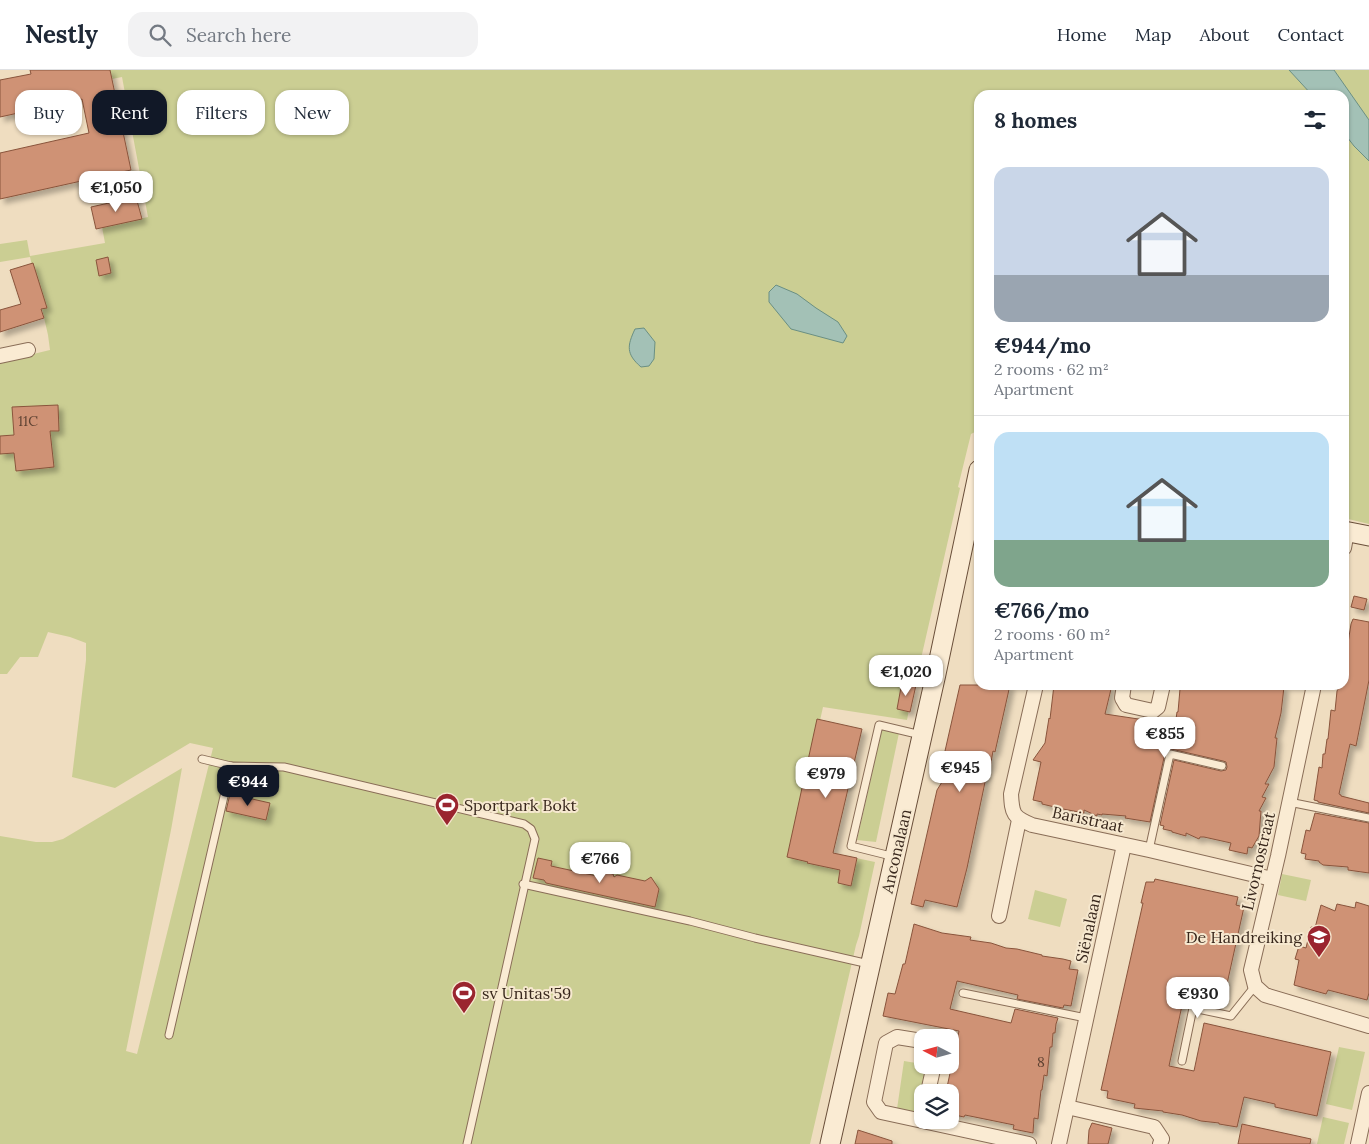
<!DOCTYPE html>
<meta charset="utf-8">
<style>
:root{--surface:#fff;--page:#f2f2f3;--text:#1f2937;--muted:#747a83;--line:#e0e1e3;--accent:#111827}
body{margin:0;font-family:Lora,serif;background:var(--page);color:var(--text);height:100vh;display:flex;flex-direction:column;font-size:19px;white-space:nowrap}
*{box-sizing:border-box;margin:0}
p{font-size:16px;color:var(--muted)}
.icon{flex:none;width:28px;height:28px;fill:none;stroke:currentColor;stroke-width:2;stroke-linecap:round;stroke-linejoin:round}
.map{position:relative;flex:1;overflow:hidden}
.sheet{position:absolute;left:974px;top:20px;width:375px;height:600px;display:flex;flex-direction:column;background:var(--surface);border-radius:15px;box-shadow:0 1px 4px #0004}
.sheet>*{flex:none}
.guide{position:absolute;left:15px;top:20px;width:475px;height:45px;display:flex;gap:10px}
.needle{width:32px;rotate:276deg}
.buttons{position:absolute;left:914px;top:959px;display:grid;gap:10px}
.buttons a{display:grid;place-items:center;width:45px;height:45px;border-radius:10px;background:var(--surface);box-shadow:0 1px 4px #0004;font-size:25px}
.price{position:absolute;translate:-50% -42px;padding:0 11px;border-radius:10px;background:#fff;color:#222;font-size:16px;line-height:32px;filter:drop-shadow(0 1px 2px #0008)}
.price::after{content:'';position:absolute;left:50%;top:30px;width:15px;height:11px;margin-left:-8px;background:inherit;clip-path:polygon(0 0,100% 0,50% 100%)}
.price.active{background:var(--accent);color:#fff}
ul{padding:0;list-style:none}
li{display:grid;align-content:center;gap:10px;height:265px;padding:0 20px}
li+li{border-top:1px solid var(--line)}
li span{display:grid;place-items:center;height:155px;border-radius:15px;color:#555}
li>.icon{margin-inline-start:auto}
span .icon{width:90px;height:90px;fill:#fffc;stroke-width:1}
li b{font-size:21px}
h2{display:flex;justify-content:space-between;align-items:center;height:60px;padding:0 20px;font-size:21px}
.pill{padding:0 18px;border-radius:15px;background:var(--surface);box-shadow:0 1px 4px #0004;font-size:18px;line-height:45px}
.pill.active{background:var(--accent);color:#fff}
header{display:flex;align-items:center;gap:30px;box-sizing:border-box;height:70px;padding:0 25px;background:var(--surface);border-bottom:1px solid var(--line)}
header strong{font-size:24px}
nav{display:flex;gap:28px;margin-inline-start:auto;font-size:18px}
.search{width:350px;height:45px;background:var(--page);display:flex;align-items:center;gap:12px;box-sizing:border-box;padding:0 18px;border-radius:15px;color:var(--muted);font-size:19px}
.map>svg:first-child{display:block}
</style>
<header>
<strong>Nestly</strong>
<div class="search"><svg class="icon" aria-label="search" viewBox="0 0 24 24"><circle cx="10" cy="10" r="6"/><path d="M15 15l6 6"/></svg>Search here</div>
<nav><a>Home</a><a>Map</a><a>About</a><a>Contact</a></nav>
</header>
<div class="map">
<svg width="1369" height="1074" viewBox="0 0 1369 1074">
<defs>
<filter id="shadow"><feDropShadow dx="4.5" dy="4.5" stdDeviation="2.5" flood-color="#0004"/></filter>
</defs>
<rect width="100%" height="100%" fill="#efddc0"/>
<g fill="#cbce93">
<polygon points="84,0 1289,0 1312,25 979,25 979,360 971,364 958,417 960,418 920,593 918,593 907,650 823,637 797,754 853,799 856,788 875,792 859,866 856,875 810,1074 0,1074 0,766 36,772 52,772 63,769 182,698 171,760 126,981 137,984 213,678 190,673 115,718 72,707 86,590 86,573 70,567 48,562 38,587 20,587 7,604 0,604 0,292 50,280 48,265 30,187 0,192 0,174 27,170 30,186 105,173 102,157 148,147 122,7 87,14"/>
<polygon points="1334,0 1369,0 1369,50 1364,44"/>
<polygon points="1344,63 1354,76 1369,91 1369,454 1344,448"/>
<polygon points="882,659 899,663 876,772 857,770"/>
<polygon points="1282,804 1311,810 1306,831 1278,825"/>
<polygon points="1035,820 1067,829 1060,857 1028,849"/>
<polygon points="1339,977 1365,982 1352,1040 1326,1034"/>
<polygon points="904,991 922,994 922,995 929,995 922,1022 921,1043 897,1039"/>
<polygon points="1323,1047 1349,1053 1344,1074 1317,1074"/>
</g>
<g fill="#a3c1b6" stroke="#6a8f83">
<polygon points="1289,0 1334,0 1369,50 1369,91 1354,76 1344,63 1344,25 1312,25"/>
<polygon points="776,215 797,224 816,238 838,252 847,266 843,273 791,259 769,232 769,222"/>
<path d="M644,258l11,14 -1,17 -5,7 -8,1c-15,-13 -14,-21 -6,-38z"/>
</g>
<g fill="#cf9274" stroke="#89543c" filter="url(#shadow)">
<polygon points="30,0 110,0 131,100 0,129 0,83 89,63 82,29 0,47 0,10 31,4"/>
<polygon points="136,127 142,149 96,159 91,137"/>
<polygon points="108,187 111,203 99,206 96,190"/>
<polygon points="33,193 47,238 41,239 44,248 0,262 0,240 21,234 10,200"/>
<polygon points="58,335 59,361 50,361 54,397 16,401 14,383 0,384 0,366 14,365 12,337"/>
<polygon points="1354,526 1367,529 1364,540 1351,537"/>
<polygon points="1353,549 1369,552 1369,610 1356,676 1350,674 1339,724 1341,725 1341,726 1369,733 1369,743 1318,732 1318,731 1314,730 1319,697 1322,698 1323,684 1325,684 1327,669 1328,669 1331,640 1335,641 1337,621 1340,615 1344,615 1344,592 1345,592 1351,554"/>
<polygon points="902,612 916,615 910,642 897,639"/>
<polygon points="960,615 1010,615 995,682 993,681 990,698 988,698 967,798 957,837 925,830 923,837 911,834 937,720 947,704 940,703"/>
<polygon points="1054,615 1112,615 1105,644 1145,650 1173,659 1173,655 1175,656 1177,642 1178,642 1180,619 1183,615 1278,615 1284,617 1281,643 1275,668 1277,668 1274,697 1265,714 1269,714 1262,727 1266,728 1259,741 1261,741 1259,766 1252,778 1248,777 1247,784 1229,780 1231,773 1204,767 1200,767 1199,769 1186,763 1186,766 1172,762 1172,761 1163,759 1164,756 1160,755 1174,690 1221,701 1226,700 1227,697 1226,692 1223,691 1171,679 1166,680 1165,683 1150,752 1125,748 1126,746 1102,744 1102,745 1097,744 1097,746 1084,740 1084,743 1063,739 1042,734 1042,732 1033,730 1041,692 1033,690 1045,673 1049,648 1050,649"/>
<polygon points="817,649 862,659 833,783 857,788 851,816 838,813 840,800 807,793 808,792 787,787"/>
<polygon points="230,724 270,733 266,750 226,741"/>
<polygon points="1315,743 1369,753 1369,803 1348,800 1348,797 1323,795 1319,792 1319,791 1305,789 1306,784 1301,783 1306,760 1310,761"/>
<polygon points="538,788 552,791 551,796 597,806 598,801 613,804 614,807 617,805 645,811 651,807 659,819 655,837 546,813 544,810 533,808"/>
<polygon points="1155,809 1238,827 1236,835 1244,837 1223,932 1214,930 1213,936 1201,934 1186,917 1169,996 1194,1001 1204,953 1331,982 1317,1046 1275,1037 1275,1034 1244,1027 1237,1057 1219,1054 1219,1053 1201,1051 1182,1045 1163,1042 1163,1041 1134,1038 1135,1034 1107,1028 1108,1021 1101,1020 1143,833 1141,833 1146,812 1154,812"/>
<polygon points="1356,832 1369,836 1369,923 1367,930 1328,920 1326,924 1294,915 1299,890 1295,889 1299,876 1306,878 1311,857 1315,858 1321,835 1335,841 1337,834 1355,838"/>
<polygon points="914,854 942,863 971,867 970,870 991,873 1006,878 1017,879 1042,885 1042,886 1063,889 1071,891 1069,899 1078,900 1071,936 1064,935 1063,938 1017,929 1018,925 957,911 950,939 1011,953 1015,939 1058,948 1056,954 1055,963 1053,963 1052,977 1050,977 1047,1006 1044,1005 1042,1020 1041,1020 1038,1049 1034,1048 1033,1063 1013,1059 1014,1055 965,1045 964,1047 950,1044 950,1022 946,1022 959,961 883,946 888,923 895,924 903,894 905,894"/>
<polygon points="1092,1053 1112,1058 1108,1074 1088,1074 1089,1060"/>
<polygon points="1242,1054 1311,1069 1310,1074 1238,1074"/>
<polygon points="858,1060 892,1071 892,1074 855,1074"/>
</g>
<g fill="none" stroke-linecap="round" stroke-linejoin="round">
<defs>
<g id="lane">
<polyline points="202,689 231,696 284,697 524,754 531,759 535,769 467,1074"/>
<polyline points="1289,732 1369,748"/>
<polyline points="1149,780 1170,684 1222,696"/>
<polyline points="895,787 851,776 879,655 921,665"/>
<polyline points="523,814 690,851 755,868 869,894"/>
<polyline points="963,923 1086,948"/>
<polyline points="169,965 231,696"/>
<polyline points="1182,991 1193,938 1231,946 1255,916"/>
</g>
<g id="street">
<polyline points="0,286 28,280"/>
<polyline points="1344,478 1347,461"/>
<path d="M1036,615l-25,109c1,20 2,23 21,31l117,25 123,29"/>
<polyline points="1124,615 1122,628 1126,635 1153,641 1158,637 1163,615"/>
<polyline points="1314,615 1278,786 1251,900 1255,916 1265,925 1369,956"/>
<polyline points="999,846 1019,750"/>
<polyline points="922,971 897,967 886,973 874,1032 881,1042 1029,1074"/>
<polyline points="928,1022 934,995"/>
<polyline points="1067,1037 1154,1057 1162,1069 1160,1074"/>
<polyline points="1059,1074 1124,775"/>
<polyline points="1358,1074 1369,1023"/>
</g>
<g id="secondary">
<polyline points="1344,461 1369,466"/>
<polyline points="830,1074 936,604 979,400"/>
</g>
</defs>
<use href="#lane" stroke="#896d57" stroke-width="9"/>
<use href="#street" stroke="#896d57" stroke-width="16"/>
<use href="#secondary" stroke="#6a4f3a" stroke-width="21"/>
<use href="#lane" stroke="#faebd3" stroke-width="7"/>
<use href="#street" stroke="#faebd3" stroke-width="14"/>
<use href="#secondary" stroke="#faebd3" stroke-width="19"/>
</g>
<defs>
<symbol id="stadium-pin" viewBox="-11 -11 22 30"><path d="M0 17L-7.5 6A9.5 9.5 0 1 1 7.5 6Z" fill="#9a252f" stroke="#f6e8cf"/><path d="M0-5a6.5 5 0 1 0 0 10a6.5 5 0 1 0 0-10ZM-3.5-1.8h7v3.6h-7Z" fill="#fff"/></symbol>
<symbol id="school-pin" viewBox="-11 -11 22 30"><path d="M0 17L-7.5 6A9.5 9.5 0 1 1 7.5 6Z" fill="#9a252f" stroke="#f6e8cf"/><path d="M0-5L7-2L0 1L-7-2ZM-4 1L0 2.5L4 1V4Q0 6-4 4Z" fill="#fff"/></symbol>
</defs>
<g fill-rule="evenodd">
<use href="#stadium-pin" x="433" y="721" width="28" height="38"/>
<use href="#school-pin" x="1305" y="853" width="28" height="38"/>
<use href="#stadium-pin" x="450" y="909" width="28" height="38"/>
</g>
<g text-anchor="middle" dominant-baseline="central" stroke-width="4" stroke-linejoin="round" paint-order="stroke">
<g font-size="14" fill="#5e4232">
<text x="28" y="351">11C</text>
<text x="1041" y="992">8</text>
</g>
<g font-size="16" fill="#38271c" stroke="#f6e8cf" text-anchor="start">
<text x="464" y="735">Sportpark Bokt</text>
<text x="1302" y="867" text-anchor="end">De Handreiking</text>
<text x="482" y="923">sv Unitas'59</text>
</g>
<g font-size="16" fill="#38271c" stroke="#f6e8cf">
<text transform="translate(1088 749) rotate(12)">Baristraat</text>
<text transform="translate(896 781) rotate(-77)">Anconalaan</text>
<text transform="translate(1258 791) rotate(-77)">Livornostraat</text>
<text transform="translate(1088 858) rotate(-78)">Siënalaan</text>
</g>
</g>
</svg>
<div class="buttons">
<a><svg class="needle" viewBox="-14 -14 28 28"><path d="M0-13l5 13h-10z" fill="#e53935"/><path d="M0 13l5-13h-10z" fill="#747a83"/></svg></a>
<a><svg class="icon" aria-label="layers" viewBox="0 0 24 24"><path d="M12 4l9 5-9 5-9-5zM3 14l9 5 9-5"/></svg></a>
</div>
<b class="price" style="left:116px;top:143px">€1,050</b>
<b class="price" style="left:906px;top:627px">€1,020</b>
<b class="price" style="left:1165px;top:689px">€855</b>
<b class="price" style="left:960px;top:723px">€945</b>
<b class="price" style="left:826px;top:729px">€979</b>
<b class="price active" style="left:248px;top:737px">€944</b>
<b class="price" style="left:600px;top:814px">€766</b>
<b class="price" style="left:1198px;top:949px">€930</b>
<div class="guide">
<a class="pill">Buy</a>
<a class="pill active">Rent</a>
<a class="pill">Filters</a>
<a class="pill">New</a>
</div>
<section class="sheet">
<h2>8 homes<svg class="icon" aria-label="filters" viewBox="0 0 24 24"><path d="M4 7h16M4 17h16"/><circle cx="9" cy="7" r="2"/><circle cx="15" cy="17" r="2"/></svg></h2>
<ul>
<li><span style="background:linear-gradient(#c9d6e8 70%,#9aa5b1 0)"><svg class="icon" aria-label="home" viewBox="0 0 24 24"><path d="M3 11l9-7 9 7M6 9v11h12V9"/></svg></span><div><b>€944/mo</b><p>2 rooms · 62 m²</p><p>Apartment</p></div></li>
<li><span style="background:linear-gradient(#bfe0f5 70%,#7fa58c 0)"><svg class="icon" aria-label="home" viewBox="0 0 24 24"><path d="M3 11l9-7 9 7M6 9v11h12V9"/></svg></span><div><b>€766/mo</b><p>2 rooms · 60 m²</p><p>Apartment</p></div></li>
</ul>
</section>
</div>
